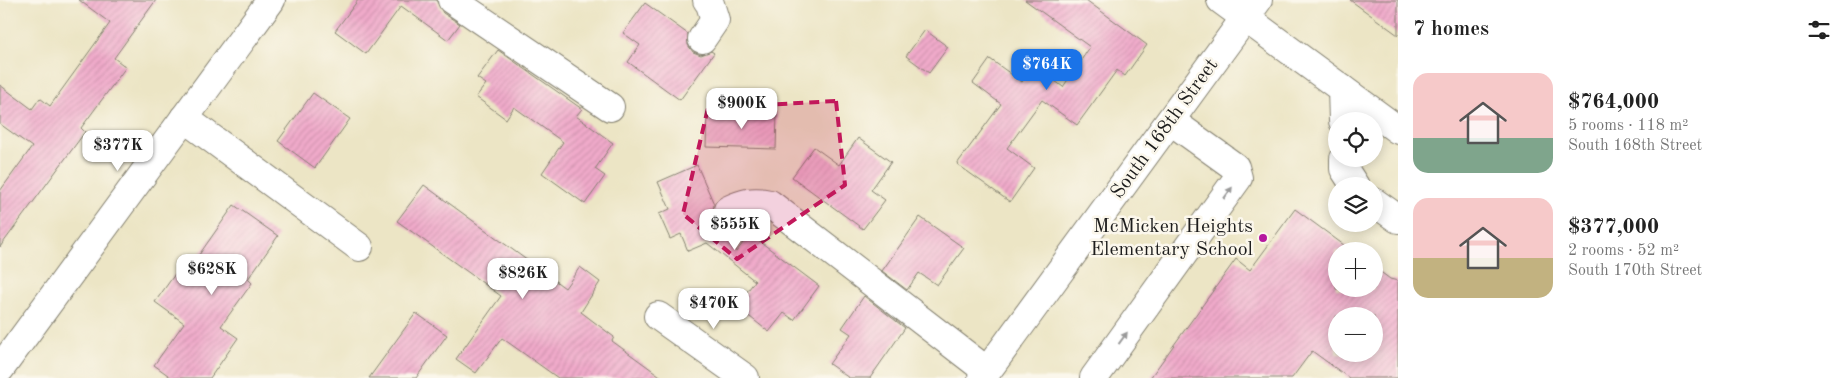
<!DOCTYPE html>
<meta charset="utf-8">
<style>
:root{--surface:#fff;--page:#f2f2f2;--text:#222;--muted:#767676;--accent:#1a73e8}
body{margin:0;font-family:"Old Standard TT",serif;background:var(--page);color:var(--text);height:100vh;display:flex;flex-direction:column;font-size:19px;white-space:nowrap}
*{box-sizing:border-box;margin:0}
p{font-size:16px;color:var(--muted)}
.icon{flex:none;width:28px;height:28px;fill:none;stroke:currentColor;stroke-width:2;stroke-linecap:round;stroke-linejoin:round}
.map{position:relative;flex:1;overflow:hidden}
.panel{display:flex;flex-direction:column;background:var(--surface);width:450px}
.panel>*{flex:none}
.fabs{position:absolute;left:1328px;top:112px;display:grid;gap:10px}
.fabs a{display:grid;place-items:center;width:55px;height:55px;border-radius:50%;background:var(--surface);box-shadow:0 2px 12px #0003;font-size:25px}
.price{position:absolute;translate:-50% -42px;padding:0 11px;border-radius:10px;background:#fff;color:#222;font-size:16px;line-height:32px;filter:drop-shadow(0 1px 2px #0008)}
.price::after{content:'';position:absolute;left:50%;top:30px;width:15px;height:11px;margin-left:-8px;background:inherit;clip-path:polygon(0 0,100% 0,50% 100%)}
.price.selected{background:var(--accent);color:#fff}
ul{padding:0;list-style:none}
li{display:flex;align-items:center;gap:15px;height:125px;padding:0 15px}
li span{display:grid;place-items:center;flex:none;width:140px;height:100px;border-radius:15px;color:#555}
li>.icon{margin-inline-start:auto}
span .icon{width:60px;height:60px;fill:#fffc;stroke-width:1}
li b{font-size:21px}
h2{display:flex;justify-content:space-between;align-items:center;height:60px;padding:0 15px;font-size:21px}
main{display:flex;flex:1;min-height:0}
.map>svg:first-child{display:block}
</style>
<main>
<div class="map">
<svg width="1398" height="378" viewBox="0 0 1398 378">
<defs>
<pattern id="building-hatch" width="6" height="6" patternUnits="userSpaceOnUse" patternTransform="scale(1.25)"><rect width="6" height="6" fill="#f0aaca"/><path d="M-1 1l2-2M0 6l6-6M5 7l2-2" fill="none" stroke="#cd92ad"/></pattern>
</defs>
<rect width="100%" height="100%" fill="#fbf7ec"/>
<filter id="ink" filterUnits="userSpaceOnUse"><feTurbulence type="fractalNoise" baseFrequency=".02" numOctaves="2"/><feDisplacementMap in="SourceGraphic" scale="10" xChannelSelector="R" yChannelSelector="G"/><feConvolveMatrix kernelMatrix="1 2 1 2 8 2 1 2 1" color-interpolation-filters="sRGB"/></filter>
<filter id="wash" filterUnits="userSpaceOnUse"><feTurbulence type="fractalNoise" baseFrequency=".0096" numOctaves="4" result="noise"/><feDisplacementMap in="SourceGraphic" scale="20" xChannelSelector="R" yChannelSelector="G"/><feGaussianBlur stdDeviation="1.12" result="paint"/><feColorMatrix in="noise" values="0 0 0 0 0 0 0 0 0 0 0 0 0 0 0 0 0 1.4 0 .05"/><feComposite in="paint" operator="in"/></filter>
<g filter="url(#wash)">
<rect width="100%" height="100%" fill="#ece5c5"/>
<g id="blocks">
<g fill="url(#building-hatch)" fill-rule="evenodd">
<polygon points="79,0 156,0 114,58 126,67 81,128 85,132 0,247 0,191 32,147 0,124 0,85 32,109 40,98 50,106 110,23"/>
<polygon points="358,0 436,0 443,13 460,24 448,40 401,6 366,54 335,31"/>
<polygon points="1025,0 1086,0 1147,45 1125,76 1117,70 1077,125 1042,100 1007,148 1034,168 1010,202 957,164 1001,104 973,83 990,59 1022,82 1034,65 1063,87 1090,47"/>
<polygon points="1350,0 1398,0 1398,35"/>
<polygon points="645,3 688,34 688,45 693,52 701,55 711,51 714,53 680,100 628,62 640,45 623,33"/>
<polygon points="925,30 948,47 929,73 906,56"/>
<polygon points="498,50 582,109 576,116 613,143 595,169 605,176 585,204 542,173 563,142 514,107 506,119 476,97 486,84 477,78"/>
<polygon points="313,93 350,119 315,168 278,141"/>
<polygon points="707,112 777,113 776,149 706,147"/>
<polygon points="858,138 891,162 871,190 885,200 863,229 792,177 814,147 839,165"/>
<polygon points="697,165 714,204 714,216 723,224 736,252 750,234 819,286 794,320 784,313 769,332 736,306 755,281 707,243 688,251 681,234 670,239 659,214 670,209 658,182"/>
<polygon points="424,185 565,288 580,267 600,282 581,312 614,337 612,341 663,378 558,378 502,338 476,373 456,359 501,296 397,221"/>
<polygon points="234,205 278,236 248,279 252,283 221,326 238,338 210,378 172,378 154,365 184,323 155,302 175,274 182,279"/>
<path d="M1295,209l57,42h-16v38h38v-22l16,12 8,2v97h-49l-37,-27 -20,27h-142l86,-119 14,11zM1336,316h38v38h-38z"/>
<polygon points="920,217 964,248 937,285 919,273 907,290 882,271"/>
<polygon points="864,296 905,328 870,378 849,378 829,364 851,334 842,328"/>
<polygon points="416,313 447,335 416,378 369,378"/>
</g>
</g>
</g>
<g filter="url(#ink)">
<use href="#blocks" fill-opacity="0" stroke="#848070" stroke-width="1"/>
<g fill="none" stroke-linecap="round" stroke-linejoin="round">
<defs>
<g id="minor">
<polyline points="452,0 610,107"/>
<polyline points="1221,0 1398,130"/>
<polyline points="702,39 715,20 710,4 707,0"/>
<polyline points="1342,89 1343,121"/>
<polyline points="184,118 359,247"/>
<polyline points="1344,159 1344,169 1355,186"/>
<polyline points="1374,202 1398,219"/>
<path d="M728,210c15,-7 25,-10 42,-6l217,167"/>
<polyline points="658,316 745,378"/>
<polyline points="0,369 271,0"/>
<polyline points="982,378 1258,0"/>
<polyline points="1094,378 1238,178 1235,167 1171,121"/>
</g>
</defs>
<use href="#minor" stroke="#848070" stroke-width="30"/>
<use href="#minor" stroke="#fff" stroke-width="28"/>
</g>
<defs><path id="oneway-solid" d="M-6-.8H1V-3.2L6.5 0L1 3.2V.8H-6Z" transform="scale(1.25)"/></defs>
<g fill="#999">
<use href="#oneway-solid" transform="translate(1228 193) rotate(-54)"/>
<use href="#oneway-solid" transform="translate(1123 338) rotate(-54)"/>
</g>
</g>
<path fill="#c2185b" fill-opacity="0.2" stroke="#c2185b" stroke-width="4" stroke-dasharray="10 6" stroke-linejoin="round" d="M836,101l9,84 -108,74 -54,-45 25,-106z"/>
<circle fill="#b5179e" stroke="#fbf7ec" stroke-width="2" cx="1263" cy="238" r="5"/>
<g text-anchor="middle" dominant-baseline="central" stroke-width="5" stroke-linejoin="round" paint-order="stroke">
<g font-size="20" fill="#1c1c1c" stroke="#fbf7ec">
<text transform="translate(1165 129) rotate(-54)">South 168th Street</text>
</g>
<g font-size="20" fill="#1c1c1c" stroke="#fbf7ec" text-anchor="end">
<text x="1253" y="227">McMicken Heights<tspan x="1253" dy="23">Elementary School</tspan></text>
</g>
</g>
</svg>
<div class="fabs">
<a><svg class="icon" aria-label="locate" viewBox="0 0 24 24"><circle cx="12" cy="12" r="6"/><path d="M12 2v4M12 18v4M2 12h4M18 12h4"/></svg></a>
<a><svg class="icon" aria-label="layers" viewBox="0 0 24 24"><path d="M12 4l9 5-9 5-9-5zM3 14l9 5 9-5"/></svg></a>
<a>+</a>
<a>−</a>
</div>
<b class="price selected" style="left:1047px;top:91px">$764K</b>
<b class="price" style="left:742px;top:130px">$900K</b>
<b class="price" style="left:118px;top:172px">$377K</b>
<b class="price" style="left:735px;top:251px">$555K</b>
<b class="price" style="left:212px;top:296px">$628K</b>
<b class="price" style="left:523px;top:300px">$826K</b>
<b class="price" style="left:714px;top:330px">$470K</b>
</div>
<section class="panel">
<h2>7 homes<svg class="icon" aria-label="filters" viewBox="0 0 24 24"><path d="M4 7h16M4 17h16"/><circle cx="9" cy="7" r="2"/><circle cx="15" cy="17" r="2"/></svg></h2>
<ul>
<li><span style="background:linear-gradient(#f6c9c9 65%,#7fa58c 0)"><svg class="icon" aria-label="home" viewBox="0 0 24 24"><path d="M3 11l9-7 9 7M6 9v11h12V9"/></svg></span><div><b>$764,000</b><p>5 rooms · 118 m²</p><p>South 168th Street</p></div></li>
<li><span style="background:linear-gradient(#f6c9c9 60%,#c2b280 0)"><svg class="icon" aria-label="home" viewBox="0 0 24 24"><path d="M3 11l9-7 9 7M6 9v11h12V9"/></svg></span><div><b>$377,000</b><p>2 rooms · 52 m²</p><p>South 170th Street</p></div></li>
</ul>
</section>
</main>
